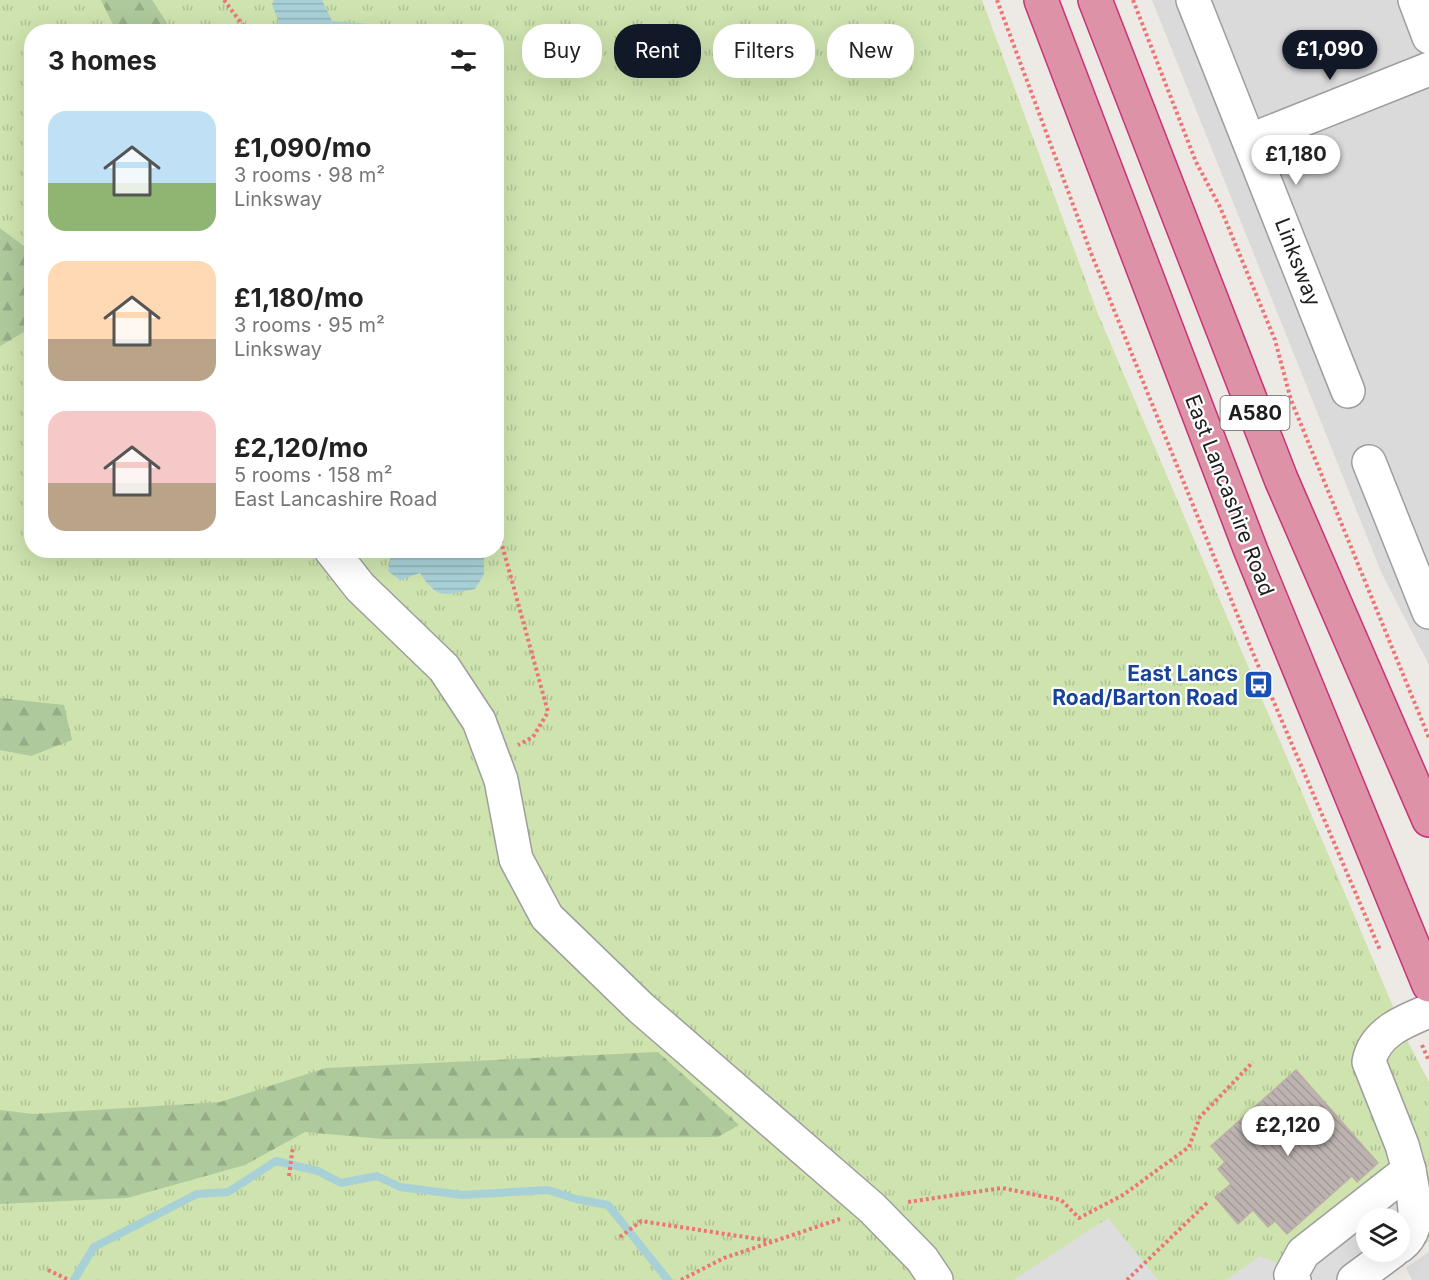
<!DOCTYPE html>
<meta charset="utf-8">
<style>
:root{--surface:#fff;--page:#f2f2f2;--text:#222;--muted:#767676;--accent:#111827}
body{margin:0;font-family:Inter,sans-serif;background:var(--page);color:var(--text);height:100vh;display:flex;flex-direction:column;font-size:22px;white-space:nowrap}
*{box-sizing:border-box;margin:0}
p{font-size:20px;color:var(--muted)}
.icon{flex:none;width:33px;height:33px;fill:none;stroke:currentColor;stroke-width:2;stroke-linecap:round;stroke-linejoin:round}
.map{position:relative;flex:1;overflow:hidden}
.side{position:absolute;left:24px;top:24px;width:480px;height:534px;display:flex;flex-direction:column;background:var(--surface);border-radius:24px;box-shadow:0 6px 24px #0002}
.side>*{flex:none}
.hud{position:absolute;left:522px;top:24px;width:570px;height:54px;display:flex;gap:12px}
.controls{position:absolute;left:1356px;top:1208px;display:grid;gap:12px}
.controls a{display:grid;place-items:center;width:54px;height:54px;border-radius:50%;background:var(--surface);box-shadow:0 6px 24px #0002;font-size:30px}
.price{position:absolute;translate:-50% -51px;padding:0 14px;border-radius:21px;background:#fff;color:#222;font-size:20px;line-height:39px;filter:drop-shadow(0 2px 3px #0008)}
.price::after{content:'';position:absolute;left:50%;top:36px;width:18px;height:14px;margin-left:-9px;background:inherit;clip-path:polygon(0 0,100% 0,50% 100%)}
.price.on{background:var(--accent);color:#fff}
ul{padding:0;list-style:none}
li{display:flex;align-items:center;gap:18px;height:150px;padding:0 24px}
li span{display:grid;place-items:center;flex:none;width:168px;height:120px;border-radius:18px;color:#555}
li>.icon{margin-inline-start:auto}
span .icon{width:72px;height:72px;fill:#fffc;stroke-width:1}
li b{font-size:26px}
h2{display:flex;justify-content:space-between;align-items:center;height:72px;padding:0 24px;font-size:26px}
.tag{padding:0 21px;border-radius:24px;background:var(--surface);box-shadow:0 6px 24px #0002;font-size:21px;line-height:54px}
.tag.on{background:var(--accent);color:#fff}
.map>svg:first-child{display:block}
</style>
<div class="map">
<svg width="1429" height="1280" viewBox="0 0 1429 1280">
<defs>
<pattern id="grass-tufts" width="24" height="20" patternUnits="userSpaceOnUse" patternTransform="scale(1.5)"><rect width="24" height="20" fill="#cee3ae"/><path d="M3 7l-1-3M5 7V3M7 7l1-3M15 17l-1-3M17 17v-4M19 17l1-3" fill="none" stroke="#b0c295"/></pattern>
<pattern id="forest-firs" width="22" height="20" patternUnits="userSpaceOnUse" patternTransform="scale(1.5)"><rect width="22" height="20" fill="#aec99c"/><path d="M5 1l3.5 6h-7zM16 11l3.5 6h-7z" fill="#95ac86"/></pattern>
<pattern id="water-rules" width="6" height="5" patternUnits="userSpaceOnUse" patternTransform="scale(1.5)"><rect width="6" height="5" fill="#a8d1d7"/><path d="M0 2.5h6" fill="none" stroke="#90b3b8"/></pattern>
<pattern id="building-back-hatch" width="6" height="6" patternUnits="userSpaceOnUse" patternTransform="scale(1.5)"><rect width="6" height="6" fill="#bdb4b1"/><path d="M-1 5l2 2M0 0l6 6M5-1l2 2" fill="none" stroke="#a29a98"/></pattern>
</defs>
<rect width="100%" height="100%" fill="#ede9e4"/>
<g fill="#dbdada">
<polygon points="1152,0 1429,0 1429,665 1382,574"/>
<polygon points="1429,1252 1429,1280 1412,1280 1406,1268"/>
</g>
<path fill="url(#grass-tufts)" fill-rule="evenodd" d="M0,0h982l116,314 311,730 20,38v159l-48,39h-1381zM32,32h464v518h-464zM1366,1218h34v33h-34z"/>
<g fill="url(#forest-firs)">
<polygon points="101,0 152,0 172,31 116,31"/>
<polygon points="0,228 25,247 31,272 31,328 0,346"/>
<polygon points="0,698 64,705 72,740 31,756 0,750"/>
<polygon points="658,1052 739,1125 718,1137 383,1139 305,1132 245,1165 127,1198 0,1204 0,1110 33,1114 220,1102 326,1068"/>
</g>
<g fill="#ddd" fill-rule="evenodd">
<path d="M1407,1162l19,70 -57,48h-143l34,-24 18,7zM1366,1218h34v33h-34z"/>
<polygon points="1108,1218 1158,1280 1013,1280"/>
</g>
<g fill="url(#water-rules)">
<polygon points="274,0 322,0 332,21 382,25 388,31 282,31 272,4"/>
<path d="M395,550l89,1v23l-9,15c-31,6 -36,12 -55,-16l-20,7 -12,-9 3,-17z"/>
</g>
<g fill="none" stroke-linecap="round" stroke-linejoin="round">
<polyline stroke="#a8d1d7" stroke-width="8" points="74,1280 94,1247 197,1194 228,1192 276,1161 318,1171 341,1183 377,1176 400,1187 462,1195 548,1190 576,1199 608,1205 668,1280"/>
</g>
<polygon fill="url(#building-back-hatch)" stroke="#bdafa7" stroke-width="1.5" points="1296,1070 1378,1163 1357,1182 1352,1176 1287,1234 1275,1221 1268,1227 1253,1210 1238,1224 1215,1197 1231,1184 1218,1169 1225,1162 1211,1146"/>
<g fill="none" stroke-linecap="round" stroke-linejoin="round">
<defs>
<g id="minor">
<polyline points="1193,0 1348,391"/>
<polyline points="1415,0 1429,37"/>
<polyline points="1251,140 1429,69"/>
<polyline points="1369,462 1429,612"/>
<polyline points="331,550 360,587 444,668 479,721 501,780 516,859 547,917 641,1008 872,1208 922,1259 936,1280"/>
<path d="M1400,1246c24,-19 13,-50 9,-76"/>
<path d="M1294,1280l-3,-5 12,-22 106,-83 -7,-25 -33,-83c5,-29 35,-41 60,-51"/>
<polyline points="1354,1280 1393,1251"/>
</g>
<g id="highway">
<polyline points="1041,0 1251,551 1429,985"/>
<polyline points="1095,0 1281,479 1429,820"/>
</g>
</defs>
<use href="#minor" stroke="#9e9e9e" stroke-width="36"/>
<use href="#highway" stroke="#c83476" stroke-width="36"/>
<g stroke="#ed7576" stroke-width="4" stroke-dasharray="3 3" stroke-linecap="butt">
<polyline points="224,0 248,32"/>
<polyline points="997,0 1091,253 1252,651 1380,950"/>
<polyline points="1133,0 1196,162 1220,207 1275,340 1291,400 1429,738"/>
<polyline points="496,523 548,712 533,737 518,745"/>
<polyline points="1422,1045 1429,1061"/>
<polyline points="289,1176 293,1146"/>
<polyline points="908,1202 1002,1188 1061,1200 1079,1218 1123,1195 1189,1147 1200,1117 1253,1062"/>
<polyline points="620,1237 641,1221 771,1241"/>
<polyline points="48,1270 69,1280"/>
<polyline points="681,1280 724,1258 840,1219"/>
<polyline points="1127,1280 1208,1202"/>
</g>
<use href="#minor" stroke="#fff" stroke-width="33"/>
<use href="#highway" stroke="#de92a8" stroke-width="33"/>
</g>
<defs>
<symbol id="bus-square" viewBox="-11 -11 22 22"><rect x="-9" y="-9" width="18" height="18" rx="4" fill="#1a4fb4" stroke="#fff"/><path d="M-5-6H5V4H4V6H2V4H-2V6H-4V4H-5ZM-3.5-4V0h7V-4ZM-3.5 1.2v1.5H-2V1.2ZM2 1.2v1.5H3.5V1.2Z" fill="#fff"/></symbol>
</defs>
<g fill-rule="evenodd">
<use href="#bus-square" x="1242" y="668" width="33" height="33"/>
</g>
<g text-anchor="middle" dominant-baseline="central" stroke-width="4.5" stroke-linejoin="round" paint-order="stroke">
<rect fill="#fff" stroke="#616161" stroke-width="1.5" x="1220.5" y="396" width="69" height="34" rx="4.5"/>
<g font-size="20" font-weight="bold" fill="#1d1d1d">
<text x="1255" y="413">A580</text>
</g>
<g font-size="21" fill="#1d1d1d" stroke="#fff">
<text transform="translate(1298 262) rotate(69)">Linksway</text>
<text transform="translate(1230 495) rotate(69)">East Lancashire Road</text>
</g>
<g font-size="21" font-weight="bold" fill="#164399" stroke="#fff" text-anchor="end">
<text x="1238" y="673">East Lancs<tspan x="1238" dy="24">Road/Barton Road</tspan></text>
</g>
</g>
</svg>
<div class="controls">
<a><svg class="icon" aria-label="layers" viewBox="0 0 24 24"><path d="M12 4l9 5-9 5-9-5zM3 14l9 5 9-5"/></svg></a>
</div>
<b class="price on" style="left:1330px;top:81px">£1,090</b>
<b class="price" style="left:1296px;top:186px">£1,180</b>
<b class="price" style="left:1288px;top:1157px">£2,120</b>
<div class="hud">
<a class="tag">Buy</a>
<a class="tag on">Rent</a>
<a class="tag">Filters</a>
<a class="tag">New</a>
</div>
<section class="side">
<h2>3 homes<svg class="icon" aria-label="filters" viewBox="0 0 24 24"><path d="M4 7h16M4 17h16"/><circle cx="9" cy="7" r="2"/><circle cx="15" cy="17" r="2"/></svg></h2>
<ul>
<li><span style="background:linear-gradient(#bfe0f5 60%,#8fb573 0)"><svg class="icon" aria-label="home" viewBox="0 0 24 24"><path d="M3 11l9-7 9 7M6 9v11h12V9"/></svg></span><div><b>£1,090/mo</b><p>3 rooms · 98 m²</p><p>Linksway</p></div></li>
<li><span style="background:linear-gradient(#ffd9b3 65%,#b9a48a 0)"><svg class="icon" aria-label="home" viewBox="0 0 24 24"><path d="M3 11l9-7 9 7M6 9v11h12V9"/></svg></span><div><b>£1,180/mo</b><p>3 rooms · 95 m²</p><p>Linksway</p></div></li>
<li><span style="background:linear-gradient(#f6c9c9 60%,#b9a48a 0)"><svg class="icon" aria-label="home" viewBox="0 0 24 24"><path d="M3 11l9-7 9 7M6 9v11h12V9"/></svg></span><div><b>£2,120/mo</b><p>5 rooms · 158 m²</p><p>East Lancashire Road</p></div></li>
</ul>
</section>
</div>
